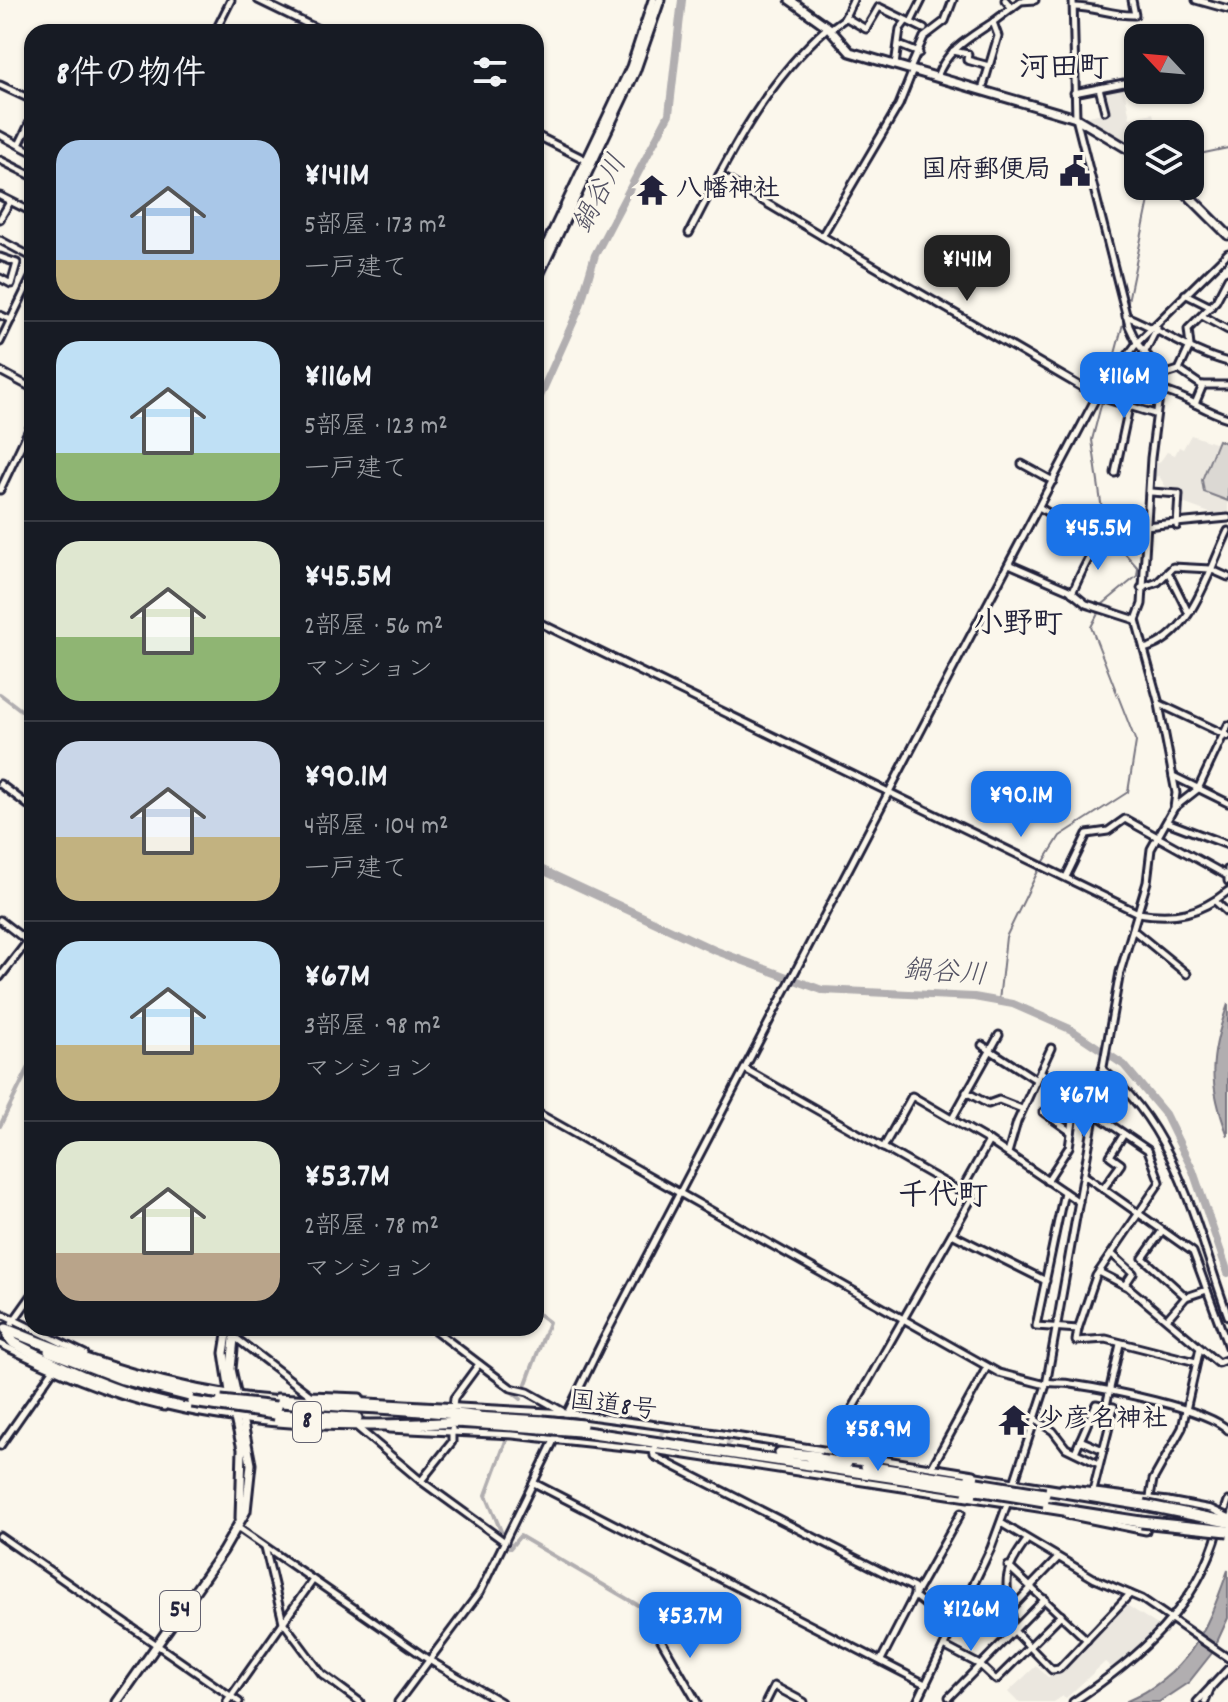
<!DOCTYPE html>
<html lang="ja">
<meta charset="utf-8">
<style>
:root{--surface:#171b24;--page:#242831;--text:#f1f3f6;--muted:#9ea1a6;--line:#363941;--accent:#1a73e8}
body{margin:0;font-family:Dekko,"Klee One",sans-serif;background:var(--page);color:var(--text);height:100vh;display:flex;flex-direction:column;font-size:30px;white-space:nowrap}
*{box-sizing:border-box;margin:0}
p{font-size:26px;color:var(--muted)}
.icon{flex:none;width:44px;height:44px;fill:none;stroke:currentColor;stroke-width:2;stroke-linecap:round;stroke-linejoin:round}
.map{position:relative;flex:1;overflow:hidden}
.details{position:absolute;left:24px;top:24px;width:520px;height:1312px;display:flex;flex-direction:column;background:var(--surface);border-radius:24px;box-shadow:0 2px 6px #0004}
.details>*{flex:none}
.needle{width:52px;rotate:296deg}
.tools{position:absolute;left:1124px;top:24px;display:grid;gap:16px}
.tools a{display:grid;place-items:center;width:80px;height:80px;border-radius:16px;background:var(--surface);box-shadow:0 2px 6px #0004;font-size:40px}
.price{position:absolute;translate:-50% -68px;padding:0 18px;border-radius:16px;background:var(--accent);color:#fff;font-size:26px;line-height:52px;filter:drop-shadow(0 2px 4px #0008)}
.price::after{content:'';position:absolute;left:50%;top:48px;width:24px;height:18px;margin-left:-12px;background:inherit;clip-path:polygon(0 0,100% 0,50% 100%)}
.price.selected{background:#222;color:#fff}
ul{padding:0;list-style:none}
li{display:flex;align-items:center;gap:24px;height:200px;padding:0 32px}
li+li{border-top:2px solid var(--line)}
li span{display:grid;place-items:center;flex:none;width:224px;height:160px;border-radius:24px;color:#555}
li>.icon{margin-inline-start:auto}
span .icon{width:96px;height:96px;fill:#fffc;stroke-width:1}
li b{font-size:34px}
h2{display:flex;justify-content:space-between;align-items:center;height:96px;padding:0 32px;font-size:34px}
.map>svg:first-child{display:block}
</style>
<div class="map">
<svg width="1228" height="1702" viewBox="0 0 1228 1702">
<rect width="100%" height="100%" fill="#fbf7ec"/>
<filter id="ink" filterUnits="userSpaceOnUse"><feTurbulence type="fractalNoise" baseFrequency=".0125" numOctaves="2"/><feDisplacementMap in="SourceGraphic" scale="16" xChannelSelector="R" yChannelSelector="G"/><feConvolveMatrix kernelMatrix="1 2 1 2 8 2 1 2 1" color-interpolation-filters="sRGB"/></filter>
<g filter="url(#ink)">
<g fill="#ebe7df">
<polygon points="1123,84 1130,118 1153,113 1158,134 1138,134 1134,147 1085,117 1106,112 1101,90"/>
<polygon points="1191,435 1214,443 1220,440 1228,442 1228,515 1218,516 1180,502 1181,494 1169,492 1159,476 1154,477 1153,463 1159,463 1167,452 1175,455 1179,447 1183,449"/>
<polygon points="1125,1604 1159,1626 1118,1663 1111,1667 1105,1662 1066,1698 1063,1696 1054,1702 1018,1702 1008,1692 1036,1666 1048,1677 1061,1670"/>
</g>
<polygon fill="#dbd8d3" stroke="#7e7d87" stroke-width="2" points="1218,440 1228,444 1228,501 1204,492 1202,480"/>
<g fill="#b1aeb0" stroke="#787681" stroke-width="2">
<path d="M1228,1004v132c-20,-52 -19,-79 0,-132z"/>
<path d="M1228,1570v48l-16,35 -23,29 -30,20h-34c63,-27 81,-70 103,-132z"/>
</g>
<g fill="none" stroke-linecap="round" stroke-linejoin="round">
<g stroke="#787681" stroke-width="2">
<polyline points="1190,156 1228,148"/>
<polyline points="1127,306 1152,186"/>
<polyline points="1111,369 1124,320"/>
<polyline points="1043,863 1060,836 1128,792 1136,742 1091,627 1103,604 1137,576 1138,568 1111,538 1103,517 1092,440 1105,390"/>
<polyline points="999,1001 1006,937 1039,869"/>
</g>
<g stroke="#b1aeb0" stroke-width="4">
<polyline points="0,694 21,710"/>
<polyline points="28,714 32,718"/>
<polyline points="3,918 32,940"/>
<polyline points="0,1126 32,1061"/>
<polyline points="507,1388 521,1399"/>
<polyline points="524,1389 549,1322 536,1312"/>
<polyline points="503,1536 486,1495 507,1438"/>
<polyline points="510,1548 520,1536 646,1610 660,1635"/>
</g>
<g stroke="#b1aeb0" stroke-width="8">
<polyline points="536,405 579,309 595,255 669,114 682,0"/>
<polyline points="536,867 714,950 822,990 974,997 1013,1004 1070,1029 1124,1065 1165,1114 1193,1171 1228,1273"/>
</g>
<g stroke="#d0ccc9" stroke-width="5" stroke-dasharray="5 2.5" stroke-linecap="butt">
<polyline points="658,1442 664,1429"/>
<polyline points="724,1452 731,1438"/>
</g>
<defs>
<g id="minor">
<polyline points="258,0 324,32"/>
<polyline points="1005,0 1012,8"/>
<polyline points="1073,0 1076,118 1129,326 1137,343 1228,253"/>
<polyline points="1196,0 1228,9"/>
<path d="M1074,7c21,0 40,9 61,8l-3,-15"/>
<polyline points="845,17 866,29 879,7 924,29"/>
<polyline points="911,22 922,0"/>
<polyline points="830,29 844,19 853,0"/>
<polyline points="215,32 231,0"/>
<polyline points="899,45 919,53"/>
<polyline points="953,51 968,54 967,60 989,66"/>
<polyline points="895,65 900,29 906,21"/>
<polyline points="910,69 924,37 945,21 953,0"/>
<path d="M937,77c9,-27 34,-40 56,-55"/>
<polyline points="0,85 32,100"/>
<polyline points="1099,88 1105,111"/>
<polyline points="982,90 998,36 993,22 1021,1 1035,0"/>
<polyline points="1074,93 1124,83"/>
<polyline points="0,135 32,152"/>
<polyline points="536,135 588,161"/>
<polyline points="19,145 32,118"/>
<polyline points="0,160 32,176"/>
<polyline points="719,175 822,236 899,105 913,70"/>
<polyline points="0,196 32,212"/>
<polyline points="0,219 10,202"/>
<path d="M689,233c38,-74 75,-150 139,-206"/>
<polyline points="822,236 1097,396 1155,414"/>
<polyline points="0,240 32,257"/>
<polyline points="0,257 17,263 11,284 0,278"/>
<polyline points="1185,294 1211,307"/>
<polyline points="0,315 11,320"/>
<path d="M1126,316c37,15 64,36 102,46"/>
<polyline points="1202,316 1228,330"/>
<polyline points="0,342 32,276"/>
<polyline points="1179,370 1201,385 1228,385"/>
<polyline points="0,371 32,388"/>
<polyline points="1160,376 1179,370 1190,346 1188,329 1216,301 1228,278"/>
<path d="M1159,390c26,5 44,21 69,28"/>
<polyline points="1195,404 1203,385"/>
<polyline points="1022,464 1053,481"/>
<polyline points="1115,473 1129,407 1129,383 1157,328"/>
<polyline points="0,490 32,423"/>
<polyline points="1151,492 1179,494 1177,526"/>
<polyline points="1039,507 1105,549"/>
<polyline points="1145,526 1228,518"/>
<polyline points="1009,564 1069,590 1086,604 1136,620"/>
<polyline points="1168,572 1188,612"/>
<polyline points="1141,588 1158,582 1173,567 1210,569 1228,577"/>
<path d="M1072,593c19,-40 24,-62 73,-64"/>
<path d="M536,621l602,292c37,6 61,1 90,-22"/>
<path d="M1144,649c48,-12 64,-77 84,-118"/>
<polyline points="1160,704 1228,736"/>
<polyline points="1173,776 1228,803"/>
<polyline points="0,784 32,808"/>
<polyline points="1175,807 1198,789 1228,725"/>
<polyline points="1167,822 1228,845"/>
<polyline points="1228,869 1228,881"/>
<polyline points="1066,877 1087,834 1108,831 1125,819 1226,875"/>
<polyline points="1215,901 1228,913"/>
<polyline points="0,920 32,945"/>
<polyline points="1133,930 1187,974"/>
<polyline points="0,977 28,941"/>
<polyline points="982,1045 1035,1079"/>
<polyline points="745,1069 972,1198 829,1450"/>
<path d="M1102,1069c75,58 95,162 126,247"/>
<polyline points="1040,1071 1076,1101 1148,1150 1160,1182 1096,1276 1078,1329 1036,1326 1064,1192"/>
<polyline points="966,1092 988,1104 999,1100 1022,1109"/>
<polyline points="536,1112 999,1373 1046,1385"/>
<polyline points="1043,1112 1071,1132"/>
<polyline points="952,1119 999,1035"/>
<polyline points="883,1148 912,1096 989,1141 1079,1202"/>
<polyline points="1008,1153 1017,1122 1051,1048"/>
<polyline points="1084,1175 1193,1252 1228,1347"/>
<polyline points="1047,1181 1069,1147 1076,1101 1083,1079"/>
<polyline points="1103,1189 1121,1164 1110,1156 1124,1134"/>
<polyline points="961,1191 989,1141"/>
<polyline points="1162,1231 1143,1258 1186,1297"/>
<polyline points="952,1234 1046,1281"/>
<polyline points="1112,1254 1133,1273 1125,1285"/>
<polyline points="1099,1272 1128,1287 1218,1363 1228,1359"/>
<polyline points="0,1313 85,1354"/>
<polyline points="1167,1319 1186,1297 1207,1290"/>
<polyline points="12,1323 32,1295"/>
<polyline points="223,1328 310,1395 360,1397 360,1401"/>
<polyline points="432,1328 511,1388 528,1392 562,1411"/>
<polyline points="1078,1329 1076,1341 1106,1339 1196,1362"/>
<path d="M0,1344c53,26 106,50 164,63"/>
<path d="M1047,1382c8,2 16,0 24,2 34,5 136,24 157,46"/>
<polyline points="277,1397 567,1413 716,1433 974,1474"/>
<polyline points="453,1407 454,1398 479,1364"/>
<polyline points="1036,1420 1053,1431 1066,1448 1099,1464"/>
<polyline points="358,1428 421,1481 505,1542"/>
<polyline points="389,1429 513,1435 653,1450 654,1456 914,1588 914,1596 953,1626"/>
<polyline points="1080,1440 1103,1450"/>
<polyline points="0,1446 55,1367"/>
<polyline points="655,1447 653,1450 968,1498"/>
<polyline points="1075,1452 1096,1404 1106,1406 1120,1344"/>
<polyline points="932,1467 987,1367"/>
<polyline points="421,1481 452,1442 452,1429"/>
<polyline points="534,1483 925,1684"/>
<polyline points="1062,1488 1168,1501"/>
<polyline points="1093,1491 1114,1407 1106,1406"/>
<polyline points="1149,1502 1153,1480 1182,1428 1200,1348"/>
<polyline points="1067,1515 1146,1531 1147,1525"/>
<polyline points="1222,1519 1228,1501"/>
<polyline points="1001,1523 1095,1579 1142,1599 1228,1658"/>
<polyline points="237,1527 429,1660 501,1702"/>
<polyline points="0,1536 239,1702"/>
<polyline points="265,1547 283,1622 322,1674 360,1702"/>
<polyline points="1008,1566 1087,1640"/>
<polyline points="1031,1586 1057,1559"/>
<polyline points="916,1593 961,1513"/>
<polyline points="968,1596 994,1610 1052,1670 1059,1669 1130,1594"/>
<polyline points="1012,1608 1032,1587"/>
<path d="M1014,1631c-5,-47 -18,-50 13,-91"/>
<polyline points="657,1633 697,1702"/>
<polyline points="944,1646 980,1665 996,1680 1061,1615"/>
<polyline points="881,1660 914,1596"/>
<polyline points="949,1697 1045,1599"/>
<polyline points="227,1702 313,1580"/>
<polyline points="398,1702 480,1592 602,1342 952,671 1097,396 1137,343 1157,367 1161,380 1151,458 1142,604 1136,620 1159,704 1176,793 1174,808 1151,849 1147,882 1120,972 1046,1385 1013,1486"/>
<polyline points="766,1702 774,1686 804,1702"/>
<polyline points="917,1702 991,1548 1009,1499"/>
<path d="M1073,1702c65,-43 125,-95 146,-174"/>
<polyline points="1197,1702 1228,1669"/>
<polyline points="1205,1702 1212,1685"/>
</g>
<g id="major">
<polyline points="790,0 828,27 850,52 1076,118 1138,155"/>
<polyline points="1179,186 1228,235"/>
<polyline points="536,267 631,67 653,0"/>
<polyline points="536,281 635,72 660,0"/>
<polyline points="228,1328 224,1353 231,1398"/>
<polyline points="235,1328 231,1369 238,1401"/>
<polyline points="234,1414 242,1449 240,1518"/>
<polyline points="117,1702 223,1551 246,1511 251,1464 241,1413"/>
</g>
<g id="highway">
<path d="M6,1329c82,34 165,61 253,71 73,8 147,6 220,17"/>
<path d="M8,1336l6,7c40,21 80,40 123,53 103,30 216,33 322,26"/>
<polyline points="49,1351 122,1379 193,1397"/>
<polyline points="275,1414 357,1418"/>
<polyline points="474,1417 543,1421"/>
<polyline points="456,1422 541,1428"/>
<polyline points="579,1431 977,1490"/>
<polyline points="780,1453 817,1456"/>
<polyline points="811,1458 847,1463"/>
<polyline points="839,1458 876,1462"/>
<polyline points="866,1466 977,1483"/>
<polyline points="970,1477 1144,1505"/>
<polyline points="967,1495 1141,1522"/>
</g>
</defs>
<use href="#minor" stroke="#22223b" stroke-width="11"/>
<use href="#major" stroke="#22223b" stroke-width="13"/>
<use href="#highway" stroke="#22223b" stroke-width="15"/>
<use href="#minor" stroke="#fbf7ec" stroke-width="5"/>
<use href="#major" stroke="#fbf7ec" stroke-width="7"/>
<use href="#highway" stroke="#fbf7ec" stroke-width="9"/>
<defs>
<polyline id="minor-bridge" points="1168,1501 1211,1509 1228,1517"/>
<g id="highway-bridge">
<polyline points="221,1401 276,1407"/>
<polyline points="192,1402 275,1414"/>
<polyline points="543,1421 582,1425"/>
<polyline points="541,1428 579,1431"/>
<polyline points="977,1483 1045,1494"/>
<polyline points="977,1490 1044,1501"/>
<polyline points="1144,1505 1228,1522"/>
<polyline points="1141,1522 1228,1531"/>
</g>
</defs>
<use href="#minor-bridge" stroke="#22223b" stroke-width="11" stroke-linecap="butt"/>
<use href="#highway-bridge" stroke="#22223b" stroke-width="15" stroke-linecap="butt"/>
<use href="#minor-bridge" stroke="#fbf7ec" stroke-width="5"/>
<use href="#highway-bridge" stroke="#fbf7ec" stroke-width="9"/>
</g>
</g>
<defs>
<symbol id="civic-bare" viewBox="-9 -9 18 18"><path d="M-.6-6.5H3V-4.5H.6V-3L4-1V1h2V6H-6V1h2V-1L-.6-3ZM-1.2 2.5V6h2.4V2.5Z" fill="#22223b" stroke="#fbf7ec" stroke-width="2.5" paint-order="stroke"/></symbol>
<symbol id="temple-bare" viewBox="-9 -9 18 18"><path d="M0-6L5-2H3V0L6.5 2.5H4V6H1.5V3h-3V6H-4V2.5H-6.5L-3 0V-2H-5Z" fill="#22223b" stroke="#fbf7ec" stroke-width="2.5" paint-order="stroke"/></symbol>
</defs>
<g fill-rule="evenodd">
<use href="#civic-bare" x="1053" y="149" width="44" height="44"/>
<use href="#temple-bare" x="630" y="168" width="44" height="44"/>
<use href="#temple-bare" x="992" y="1398" width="44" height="44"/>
</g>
<g text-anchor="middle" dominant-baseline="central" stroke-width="6" stroke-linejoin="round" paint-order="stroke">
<g fill="#fbf7ec" stroke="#636270" stroke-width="2">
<rect x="293" y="1402" width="28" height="40" rx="6"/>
<rect x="160" y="1591" width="40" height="40" rx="6"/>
</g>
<g font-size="24" font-weight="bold" fill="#22223b">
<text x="307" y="1422">8</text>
<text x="180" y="1611">54</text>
</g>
<g font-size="26" font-weight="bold" fill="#22223b" stroke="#fbf7ec" text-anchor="start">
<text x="1051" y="171" text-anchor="end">国府郵便局</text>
<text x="676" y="190">八幡神社</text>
<text x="1038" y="1420">少彦名神社</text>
</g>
<g font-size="26" fill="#22223b" stroke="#fbf7ec">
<text transform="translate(613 1407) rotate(7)">国道8号</text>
</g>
<g font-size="28" font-style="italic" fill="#545364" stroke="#fbf7ec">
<text transform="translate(602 195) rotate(-62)">鍋谷川</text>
<text transform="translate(945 975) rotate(4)">鍋谷川</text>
</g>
<g font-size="30" font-weight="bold" fill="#22223b" stroke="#fbf7ec">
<text x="1064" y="70">河田町</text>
<text x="1018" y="626">小野町</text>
<text x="943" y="1198">千代町</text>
</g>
</g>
</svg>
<div class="tools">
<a><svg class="needle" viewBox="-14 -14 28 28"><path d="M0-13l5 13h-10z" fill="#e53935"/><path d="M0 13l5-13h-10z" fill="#9ea1a6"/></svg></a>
<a><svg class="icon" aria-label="layers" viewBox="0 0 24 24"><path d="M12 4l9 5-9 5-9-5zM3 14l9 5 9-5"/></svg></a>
</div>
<b class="price selected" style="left:967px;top:303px">¥141M</b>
<b class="price" style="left:1124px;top:420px">¥116M</b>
<b class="price" style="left:1098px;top:572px">¥45.5M</b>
<b class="price" style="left:1021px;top:839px">¥90.1M</b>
<b class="price" style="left:1084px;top:1139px">¥67M</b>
<b class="price" style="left:878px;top:1473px">¥58.9M</b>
<b class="price" style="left:971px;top:1653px">¥126M</b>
<b class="price" style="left:690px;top:1660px">¥53.7M</b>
<section class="details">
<h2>8件の物件<svg class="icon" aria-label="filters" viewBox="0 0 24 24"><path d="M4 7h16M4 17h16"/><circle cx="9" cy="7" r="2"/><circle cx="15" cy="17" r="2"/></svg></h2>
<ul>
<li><span style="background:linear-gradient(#a9c7e8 75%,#c2b280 0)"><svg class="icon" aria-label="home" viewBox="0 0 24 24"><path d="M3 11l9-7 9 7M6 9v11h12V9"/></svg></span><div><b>¥141M</b><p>5部屋 · 173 m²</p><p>一戸建て</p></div></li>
<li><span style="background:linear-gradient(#bfe0f5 70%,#8fb573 0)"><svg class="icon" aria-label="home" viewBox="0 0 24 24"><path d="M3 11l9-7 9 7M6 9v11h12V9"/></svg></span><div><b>¥116M</b><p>5部屋 · 123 m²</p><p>一戸建て</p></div></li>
<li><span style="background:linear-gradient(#dfe7d0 60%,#8fb573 0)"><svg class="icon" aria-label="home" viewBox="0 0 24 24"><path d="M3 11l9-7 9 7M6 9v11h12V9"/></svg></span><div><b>¥45.5M</b><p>2部屋 · 56 m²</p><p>マンション</p></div></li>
<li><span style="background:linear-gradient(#c9d6e8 60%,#c2b280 0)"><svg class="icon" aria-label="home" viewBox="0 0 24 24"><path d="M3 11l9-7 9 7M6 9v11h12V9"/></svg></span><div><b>¥90.1M</b><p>4部屋 · 104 m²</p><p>一戸建て</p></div></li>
<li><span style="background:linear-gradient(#bfe0f5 65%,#c2b280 0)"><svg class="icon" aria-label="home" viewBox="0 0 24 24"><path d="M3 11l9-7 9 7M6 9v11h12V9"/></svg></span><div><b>¥67M</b><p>3部屋 · 98 m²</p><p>マンション</p></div></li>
<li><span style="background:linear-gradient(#dfe7d0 70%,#b9a48a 0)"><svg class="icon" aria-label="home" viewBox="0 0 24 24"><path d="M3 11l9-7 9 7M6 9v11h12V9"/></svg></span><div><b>¥53.7M</b><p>2部屋 · 78 m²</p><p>マンション</p></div></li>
</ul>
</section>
</div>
